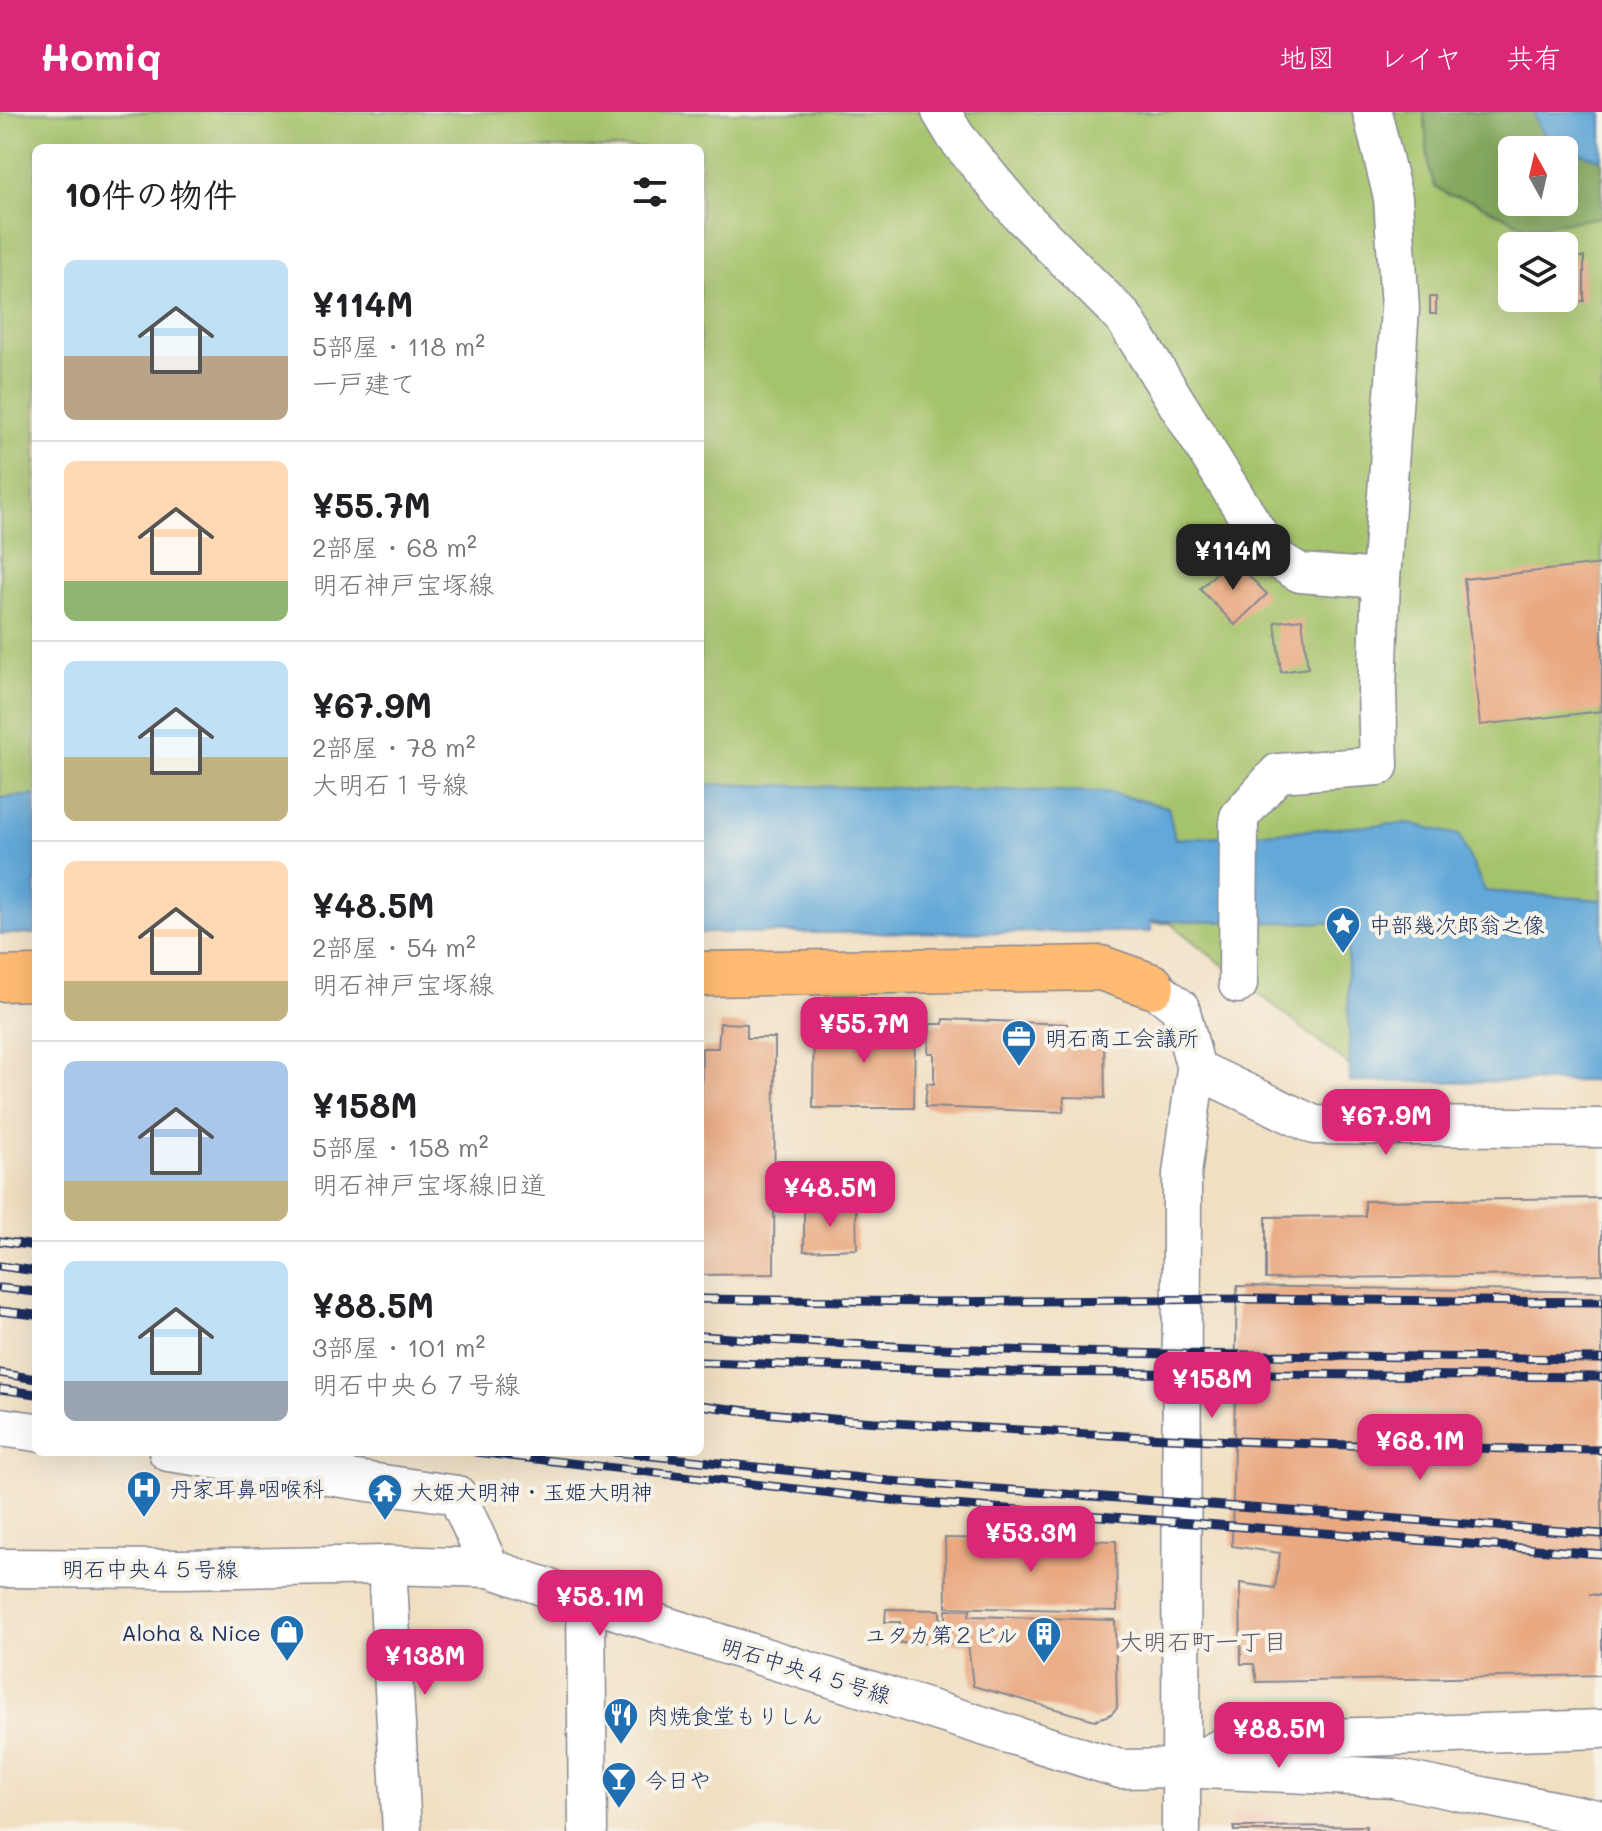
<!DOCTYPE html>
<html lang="ja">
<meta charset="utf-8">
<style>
:root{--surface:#fff;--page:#f6f6f6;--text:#202124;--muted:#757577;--line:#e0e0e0;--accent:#db2777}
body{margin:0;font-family:Mali,"Klee One",sans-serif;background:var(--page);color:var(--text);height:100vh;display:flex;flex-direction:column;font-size:30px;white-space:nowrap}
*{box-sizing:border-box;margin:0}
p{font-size:26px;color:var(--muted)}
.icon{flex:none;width:44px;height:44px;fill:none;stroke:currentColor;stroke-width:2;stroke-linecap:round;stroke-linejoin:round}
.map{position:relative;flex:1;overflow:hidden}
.panel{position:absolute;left:32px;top:32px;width:672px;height:1312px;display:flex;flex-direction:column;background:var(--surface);border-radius:12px;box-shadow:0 8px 32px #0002}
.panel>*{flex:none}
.needle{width:52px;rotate:352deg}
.tools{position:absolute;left:1498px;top:24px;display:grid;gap:16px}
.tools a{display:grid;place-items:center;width:80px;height:80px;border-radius:12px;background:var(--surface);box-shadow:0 8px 32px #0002;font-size:40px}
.price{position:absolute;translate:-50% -68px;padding:0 18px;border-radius:16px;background:var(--accent);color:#fff;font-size:26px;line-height:52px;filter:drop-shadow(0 2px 4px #0008)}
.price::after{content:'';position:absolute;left:50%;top:48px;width:24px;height:18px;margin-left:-12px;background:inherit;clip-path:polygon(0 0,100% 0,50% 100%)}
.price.on{background:#222;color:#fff}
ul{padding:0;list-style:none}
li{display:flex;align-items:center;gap:24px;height:200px;padding:0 32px}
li+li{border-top:2px solid var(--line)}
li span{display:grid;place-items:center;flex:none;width:224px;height:160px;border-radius:12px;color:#555}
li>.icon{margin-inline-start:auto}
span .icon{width:96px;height:96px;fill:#fffc;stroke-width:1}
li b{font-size:34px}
h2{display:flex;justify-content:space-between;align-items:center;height:96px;padding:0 32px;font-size:34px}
header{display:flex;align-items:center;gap:48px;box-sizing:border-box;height:112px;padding:0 40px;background:var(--accent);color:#fff}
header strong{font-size:38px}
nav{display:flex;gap:44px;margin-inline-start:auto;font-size:28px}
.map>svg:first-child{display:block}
</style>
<header>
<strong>Homiq</strong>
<nav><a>地図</a><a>レイヤ</a><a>共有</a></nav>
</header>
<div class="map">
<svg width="1602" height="1719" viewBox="0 0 1602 1719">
<rect width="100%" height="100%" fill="#f7f3e8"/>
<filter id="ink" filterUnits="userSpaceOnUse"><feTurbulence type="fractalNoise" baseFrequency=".0125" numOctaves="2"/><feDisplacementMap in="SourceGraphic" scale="16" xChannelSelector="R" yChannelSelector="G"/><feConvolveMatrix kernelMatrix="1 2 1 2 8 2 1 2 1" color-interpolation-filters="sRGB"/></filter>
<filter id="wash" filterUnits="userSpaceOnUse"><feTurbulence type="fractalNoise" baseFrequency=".006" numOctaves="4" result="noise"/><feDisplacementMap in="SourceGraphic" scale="32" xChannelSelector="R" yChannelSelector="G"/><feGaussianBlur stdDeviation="1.8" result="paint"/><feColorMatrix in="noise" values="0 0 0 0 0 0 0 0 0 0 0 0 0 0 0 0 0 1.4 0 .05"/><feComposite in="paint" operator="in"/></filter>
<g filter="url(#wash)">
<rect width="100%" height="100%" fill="#f1dfc2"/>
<polygon fill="#f5d2c2" points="1231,1701 1447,1716 1464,1719 1231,1719"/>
<path fill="#a5c36b" stroke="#607964" stroke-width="2" fill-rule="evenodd" d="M0,0h1602v958h-247l-185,-147 -470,1v-776h-664v778h-36zM1512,38h52v52h-52zM1512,134h52v52h-52z"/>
<path fill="#84a95f" stroke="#506c5e" stroke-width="2" fill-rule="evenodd" d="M1424,0h178v105l-74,11 -57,-28 -22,-5 -14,-8 -6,-19zM1512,38h52v52h-52z"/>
<g fill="#62a8d8" stroke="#3e6c9b" stroke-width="2">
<path d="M1534,0h68v48c-27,-9 -63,-15 -68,-48z"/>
<polygon points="700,672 1106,680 1168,695 1175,727 1408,711 1459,723 1485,779 1602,788 1602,969 1350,970 1347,811 1151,809 1151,820 700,821"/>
<polygon points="36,683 36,822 0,822 0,686"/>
</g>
<g id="blocks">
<g fill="#e9a880">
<polygon points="1584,145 1584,189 1545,190 1545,186 1564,186 1564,146"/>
<rect x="1430" y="185" width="6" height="17"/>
<polygon points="1231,446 1267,482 1235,513 1200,477"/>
<polygon points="1602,452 1602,599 1480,613 1464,467"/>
<polygon points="1302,507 1308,556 1281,560 1275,510"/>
<polygon points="944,907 1067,912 1066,924 1104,924 1105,986 1064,985 1063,1000 925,995 927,971 934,972 934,941 928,941 930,912 943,912"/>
<polygon points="915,909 914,996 813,996 814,910"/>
<polygon points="720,911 747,912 747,926 775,926 774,1162 700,1163 702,936 718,936"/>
<polygon points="1602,1086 1602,1162 1266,1167 1266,1105 1365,1104 1365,1089"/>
<polygon points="856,1095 857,1137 804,1139 804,1096"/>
<polygon points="1237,1174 1602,1180 1602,1483 1589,1482 1602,1484 1602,1563 1257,1570 1254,1552 1241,1552 1240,1471 1275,1476 1280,1441 1232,1434"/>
<polygon points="945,1426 1116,1429 1117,1499 946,1495"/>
<polygon points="886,1497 940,1498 941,1531 900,1531 900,1510 885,1510"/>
<polygon points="946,1498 970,1498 969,1504 1115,1508 1117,1596 1110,1603 1095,1608 973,1574 968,1532 946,1531"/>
<polygon points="1366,1714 1366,1719 1234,1719 1234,1715"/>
</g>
</g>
</g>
<g filter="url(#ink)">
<use href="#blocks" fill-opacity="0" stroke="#868790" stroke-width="2"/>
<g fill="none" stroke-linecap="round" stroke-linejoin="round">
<defs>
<g id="minor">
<polyline points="941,0 956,25 1019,101 1124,206 1272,444 1300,461 1381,467"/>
<polyline points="1238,872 1239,705 1278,661 1379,654 1377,579 1381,467 1400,197 1393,86 1372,0"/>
<polyline points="1152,874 1180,896 1196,957 1182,1062 1181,1719"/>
<polyline points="1196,957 1314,1013 1602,1016"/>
<polyline points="0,1315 36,1320"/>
<polyline points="168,1340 457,1383 490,1456"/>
<polyline points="387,1453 402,1719"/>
<polyline points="0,1456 182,1457 387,1453 490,1456 586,1489 1120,1657 1181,1656 1393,1666 1602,1708"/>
<polyline points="586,1489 588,1719"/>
<polyline points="1183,1655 1229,1632 1242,1629 1602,1617"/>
</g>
<g id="major">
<polyline points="700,862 1101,856 1152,874"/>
<polyline points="0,867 36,866"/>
</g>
</defs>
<use href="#minor" stroke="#868790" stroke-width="41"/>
<use href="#major" stroke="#868790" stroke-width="47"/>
<use href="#minor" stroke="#fff" stroke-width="38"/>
<use href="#major" stroke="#ffbb71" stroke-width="44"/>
<defs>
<g id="rail">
<polyline points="0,1129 36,1134"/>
<polyline points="0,1154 36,1159"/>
<polyline points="0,1176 36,1180"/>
<polyline points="700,1187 933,1190 1243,1187 1602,1190"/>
<polyline points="0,1199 36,1203"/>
<path d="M700,1224c300,20 601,19 902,23"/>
<polyline points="700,1250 1011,1260 1602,1265"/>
<polyline points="0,1261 36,1267"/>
<polyline points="0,1277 36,1282"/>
<path d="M700,1293c106,15 213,19 320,25 194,12 388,18 582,20"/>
<polyline points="476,1340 900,1389 1602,1442"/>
<polyline points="615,1340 889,1369 1602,1422"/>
</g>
</defs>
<use href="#rail" stroke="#1b2f5e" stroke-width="9"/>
<use href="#rail" stroke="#f7f3e8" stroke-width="6" stroke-dasharray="18" stroke-linecap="butt"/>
</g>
</g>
<defs>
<symbol id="sight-pin" viewBox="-11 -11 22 30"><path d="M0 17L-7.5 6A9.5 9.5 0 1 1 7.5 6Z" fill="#1f6fb2" stroke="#f7f3e8"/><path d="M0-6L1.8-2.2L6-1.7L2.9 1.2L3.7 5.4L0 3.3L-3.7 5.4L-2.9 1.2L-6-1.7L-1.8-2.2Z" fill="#fff"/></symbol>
<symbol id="office-pin" viewBox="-11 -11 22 30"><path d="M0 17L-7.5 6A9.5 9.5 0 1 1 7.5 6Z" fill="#1f6fb2" stroke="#f7f3e8"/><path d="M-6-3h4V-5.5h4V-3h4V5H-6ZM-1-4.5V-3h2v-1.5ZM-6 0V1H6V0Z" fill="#fff"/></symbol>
<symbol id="hospital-pin" viewBox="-11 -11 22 30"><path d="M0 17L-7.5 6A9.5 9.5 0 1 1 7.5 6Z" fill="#1f6fb2" stroke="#f7f3e8"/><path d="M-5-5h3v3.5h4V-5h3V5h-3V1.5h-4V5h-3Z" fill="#fff"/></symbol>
<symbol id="temple-pin" viewBox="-11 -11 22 30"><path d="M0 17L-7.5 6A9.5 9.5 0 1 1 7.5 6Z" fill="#1f6fb2" stroke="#f7f3e8"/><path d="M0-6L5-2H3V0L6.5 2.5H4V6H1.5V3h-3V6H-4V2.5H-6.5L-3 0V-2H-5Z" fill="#fff"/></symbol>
<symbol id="shop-pin" viewBox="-11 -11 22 30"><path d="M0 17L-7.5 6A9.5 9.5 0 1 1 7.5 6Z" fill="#1f6fb2" stroke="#f7f3e8"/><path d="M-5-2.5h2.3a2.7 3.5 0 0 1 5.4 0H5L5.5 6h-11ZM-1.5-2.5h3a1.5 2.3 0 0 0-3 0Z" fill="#fff"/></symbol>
<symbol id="building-pin" viewBox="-11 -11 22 30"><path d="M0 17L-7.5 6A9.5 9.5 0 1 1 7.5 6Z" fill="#1f6fb2" stroke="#f7f3e8"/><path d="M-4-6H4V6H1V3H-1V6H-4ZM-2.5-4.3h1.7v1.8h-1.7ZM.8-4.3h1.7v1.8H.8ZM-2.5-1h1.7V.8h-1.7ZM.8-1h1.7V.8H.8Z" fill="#fff"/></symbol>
<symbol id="restaurant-pin" viewBox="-11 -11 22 30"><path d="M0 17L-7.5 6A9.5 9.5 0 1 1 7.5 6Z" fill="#1f6fb2" stroke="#f7f3e8"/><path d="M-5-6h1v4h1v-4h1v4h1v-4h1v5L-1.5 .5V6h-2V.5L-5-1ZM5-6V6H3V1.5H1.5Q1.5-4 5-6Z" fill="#fff"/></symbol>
<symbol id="bar-pin" viewBox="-11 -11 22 30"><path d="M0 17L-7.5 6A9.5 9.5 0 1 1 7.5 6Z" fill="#1f6fb2" stroke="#f7f3e8"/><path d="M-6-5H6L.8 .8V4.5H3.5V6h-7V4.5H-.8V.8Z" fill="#fff"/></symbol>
</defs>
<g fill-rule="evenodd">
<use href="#sight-pin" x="1323" y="792" width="40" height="54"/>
<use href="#office-pin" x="999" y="905" width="40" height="54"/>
<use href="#hospital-pin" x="124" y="1356" width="40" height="54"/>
<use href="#temple-pin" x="365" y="1359" width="40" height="54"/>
<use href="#shop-pin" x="267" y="1500" width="40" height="54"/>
<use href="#building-pin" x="1024" y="1502" width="40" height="54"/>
<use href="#restaurant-pin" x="601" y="1583" width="40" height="54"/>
<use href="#bar-pin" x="599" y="1647" width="40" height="54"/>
</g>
<g text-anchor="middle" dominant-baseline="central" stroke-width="8" stroke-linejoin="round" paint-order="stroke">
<g font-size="22" fill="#1b2f5e" stroke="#f7f3e8" text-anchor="start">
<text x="1369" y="812">中部幾次郎翁之像</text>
<text x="1045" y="925">明石商工会議所</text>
<text x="170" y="1376">丹家耳鼻咽喉科</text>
<text x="411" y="1379">大姫大明神・玉姫大明神</text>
<text x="261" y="1520" text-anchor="end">Aloha &amp; Nice</text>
<text x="1018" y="1522" text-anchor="end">ユタカ第２ビル</text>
<text x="647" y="1603">肉焼食堂もりしん</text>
<text x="645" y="1667">今日や</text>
</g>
<g font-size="22" fill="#1b2f5e" stroke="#f7f3e8">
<text x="150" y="1456">明石中央４５号線</text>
<text transform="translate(806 1558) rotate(17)">明石中央４５号線</text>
</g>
<g font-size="24" fill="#63596a" stroke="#f7f3e8">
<text x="1203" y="1528">大明石町一丁目</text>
</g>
</g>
</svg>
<div class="tools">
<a><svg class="needle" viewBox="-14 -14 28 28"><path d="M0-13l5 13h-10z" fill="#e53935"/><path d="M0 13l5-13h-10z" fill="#757577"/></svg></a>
<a><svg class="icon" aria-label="layers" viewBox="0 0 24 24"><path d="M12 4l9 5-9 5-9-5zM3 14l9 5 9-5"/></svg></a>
</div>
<b class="price on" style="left:1233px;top:480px">¥114M</b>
<b class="price" style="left:864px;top:953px">¥55.7M</b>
<b class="price" style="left:1386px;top:1045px">¥67.9M</b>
<b class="price" style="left:830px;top:1117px">¥48.5M</b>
<b class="price" style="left:1212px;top:1308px">¥158M</b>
<b class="price" style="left:1420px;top:1370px">¥68.1M</b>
<b class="price" style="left:1031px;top:1462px">¥53.3M</b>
<b class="price" style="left:600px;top:1526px">¥58.1M</b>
<b class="price" style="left:425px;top:1585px">¥138M</b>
<b class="price" style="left:1279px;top:1658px">¥88.5M</b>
<section class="panel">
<h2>10件の物件<svg class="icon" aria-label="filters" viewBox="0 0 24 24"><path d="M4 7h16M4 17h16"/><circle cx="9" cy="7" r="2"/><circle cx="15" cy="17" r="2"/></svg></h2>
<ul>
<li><span style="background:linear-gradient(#bfe0f5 60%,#b9a48a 0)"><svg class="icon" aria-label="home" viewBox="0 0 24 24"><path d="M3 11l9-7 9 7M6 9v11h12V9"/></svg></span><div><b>¥114M</b><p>5部屋 · 118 m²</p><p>一戸建て</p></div></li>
<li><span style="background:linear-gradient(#ffd9b3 75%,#8fb573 0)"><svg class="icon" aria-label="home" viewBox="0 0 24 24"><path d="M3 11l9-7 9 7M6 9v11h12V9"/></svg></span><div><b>¥55.7M</b><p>2部屋 · 68 m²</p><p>明石神戸宝塚線</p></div></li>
<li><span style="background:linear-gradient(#bfe0f5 60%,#c2b280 0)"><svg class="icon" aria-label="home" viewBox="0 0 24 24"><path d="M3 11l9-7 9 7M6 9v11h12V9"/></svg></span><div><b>¥67.9M</b><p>2部屋 · 78 m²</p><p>大明石１号線</p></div></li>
<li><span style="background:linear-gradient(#ffd9b3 75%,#c2b280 0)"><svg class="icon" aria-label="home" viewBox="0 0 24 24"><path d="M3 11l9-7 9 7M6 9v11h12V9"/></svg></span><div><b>¥48.5M</b><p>2部屋 · 54 m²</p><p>明石神戸宝塚線</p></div></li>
<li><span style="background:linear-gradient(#a9c7e8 75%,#c2b280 0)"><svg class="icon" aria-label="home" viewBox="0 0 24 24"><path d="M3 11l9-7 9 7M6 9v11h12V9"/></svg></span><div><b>¥158M</b><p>5部屋 · 158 m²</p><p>明石神戸宝塚線旧道</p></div></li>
<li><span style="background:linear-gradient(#bfe0f5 75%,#9aa5b1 0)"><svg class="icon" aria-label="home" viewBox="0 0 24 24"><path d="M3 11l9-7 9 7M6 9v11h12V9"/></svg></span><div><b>¥88.5M</b><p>3部屋 · 101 m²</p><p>明石中央６７号線</p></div></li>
</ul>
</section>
</div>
